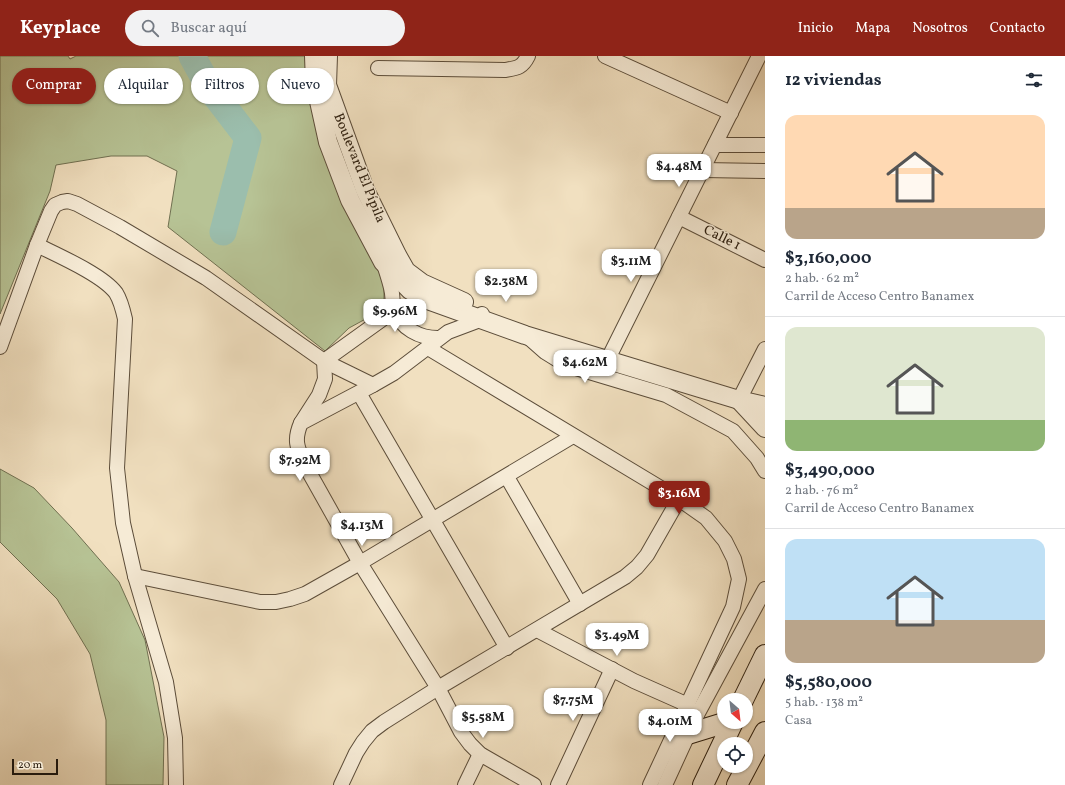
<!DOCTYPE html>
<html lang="es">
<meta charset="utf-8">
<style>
:root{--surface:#fff;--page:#f2f2f3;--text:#1f2937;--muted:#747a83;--line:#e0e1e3;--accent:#8f2418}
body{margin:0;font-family:Vollkorn,serif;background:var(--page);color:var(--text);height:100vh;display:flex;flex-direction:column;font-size:15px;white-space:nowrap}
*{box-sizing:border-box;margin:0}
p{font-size:13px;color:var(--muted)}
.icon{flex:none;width:22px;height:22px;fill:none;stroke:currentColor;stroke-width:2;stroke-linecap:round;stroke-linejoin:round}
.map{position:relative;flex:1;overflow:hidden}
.drawer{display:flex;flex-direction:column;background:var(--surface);width:300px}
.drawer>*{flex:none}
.banner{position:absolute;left:12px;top:12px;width:380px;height:36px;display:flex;gap:8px}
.needle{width:26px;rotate:152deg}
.fabs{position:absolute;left:717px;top:637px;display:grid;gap:8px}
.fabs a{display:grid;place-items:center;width:36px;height:36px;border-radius:50%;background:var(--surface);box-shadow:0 1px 3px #0004;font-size:20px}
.scale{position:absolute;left:12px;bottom:10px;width:46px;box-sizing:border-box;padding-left:4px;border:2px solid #2a1c0d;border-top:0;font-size:11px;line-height:14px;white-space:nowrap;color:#2a1c0d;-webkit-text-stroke:3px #f6ebd6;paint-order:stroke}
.price{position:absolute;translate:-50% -34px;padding:0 9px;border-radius:8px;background:#fff;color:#222;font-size:13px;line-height:26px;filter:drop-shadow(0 1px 2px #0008)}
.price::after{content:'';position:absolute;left:50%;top:24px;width:12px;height:9px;margin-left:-6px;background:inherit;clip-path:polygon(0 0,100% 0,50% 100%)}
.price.current{background:var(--accent);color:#fff}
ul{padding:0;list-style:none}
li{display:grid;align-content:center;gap:8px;height:212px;padding:0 20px}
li+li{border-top:1px solid var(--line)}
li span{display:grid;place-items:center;height:124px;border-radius:12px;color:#555}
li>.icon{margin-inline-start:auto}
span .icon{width:72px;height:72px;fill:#fffc;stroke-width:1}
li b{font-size:17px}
h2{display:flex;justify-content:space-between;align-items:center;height:48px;padding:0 20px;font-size:17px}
.chip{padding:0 14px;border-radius:18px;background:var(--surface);box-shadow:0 1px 3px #0004;font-size:14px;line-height:36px}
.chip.current{background:var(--accent);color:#fff}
header{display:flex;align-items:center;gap:24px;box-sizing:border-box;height:56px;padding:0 20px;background:var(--accent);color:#fff}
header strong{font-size:19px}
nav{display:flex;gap:22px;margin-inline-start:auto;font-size:14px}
.search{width:280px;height:36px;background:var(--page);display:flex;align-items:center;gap:10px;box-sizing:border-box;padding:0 14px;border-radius:22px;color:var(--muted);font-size:15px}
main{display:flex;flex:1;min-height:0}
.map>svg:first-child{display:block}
</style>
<header>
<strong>Keyplace</strong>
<div class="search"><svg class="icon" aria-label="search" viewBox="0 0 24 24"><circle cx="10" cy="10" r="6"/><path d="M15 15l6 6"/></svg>Buscar aquí</div>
<nav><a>Inicio</a><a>Mapa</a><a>Nosotros</a><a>Contacto</a></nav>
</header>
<main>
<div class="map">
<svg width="765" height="729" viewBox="0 0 765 729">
<rect width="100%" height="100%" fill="#f1e0c0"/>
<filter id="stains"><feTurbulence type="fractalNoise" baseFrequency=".005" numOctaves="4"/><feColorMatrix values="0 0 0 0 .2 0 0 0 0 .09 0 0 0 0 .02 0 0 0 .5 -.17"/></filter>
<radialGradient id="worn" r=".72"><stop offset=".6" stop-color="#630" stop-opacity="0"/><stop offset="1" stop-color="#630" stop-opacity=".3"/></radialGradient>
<g fill="#b7c395" stroke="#707051">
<polygon points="0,0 68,0 70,3 76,0 311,0 310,16 384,225 384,253 349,272 325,295 168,171 177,115 147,100 111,100 56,109 50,135 0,258"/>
<polygon points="0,413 34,432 72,472 119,526 145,584 164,681 163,729 106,729 106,664 90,598 57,543 0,486"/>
</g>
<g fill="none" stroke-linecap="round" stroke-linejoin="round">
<polyline stroke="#9bbead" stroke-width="27" points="192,0 209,31 248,82 223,176"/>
<defs>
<g id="minor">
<polyline points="605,0 731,57"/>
<path d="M378,12l127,2c12,-2 17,-2 23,-14"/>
<polyline points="715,89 765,89"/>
<polyline points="703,114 765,115"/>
<polyline points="679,161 765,204"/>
<path d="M37,189c20,10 66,30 79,48 5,8 7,17 9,26l-8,149 6,55 12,53 31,106 9,56 1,47"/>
<path d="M384,208c2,7 5,15 7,24 2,7 1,14 3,21 7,20 26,29 44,29"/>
<path d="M482,258l-2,6 -32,12 -54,41 -21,12 -72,38c-8,18 -3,26 4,42l55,98 78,125 23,44 9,12 10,10 54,31"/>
<polyline points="528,281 545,296 566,309 666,339 733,375 757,402 765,415"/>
<polyline points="0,291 37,189 51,155 55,149 62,146 68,145 77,148 120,171 206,222 324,305 373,329"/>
<polyline points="428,292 679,443 706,462 725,485 734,503 739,523 733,551 650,729"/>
<polyline points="607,305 759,0"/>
<polyline points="359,337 507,592"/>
<polyline points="739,344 765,293"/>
<polyline points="301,367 319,339 325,323 324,305 395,254"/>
<polyline points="507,421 580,548"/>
<polyline points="135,520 260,546 276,546 290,543 305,538 360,507 573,380"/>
<polyline points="537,574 634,625 688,649"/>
<polyline points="341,729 356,697 363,686 372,675 384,666 438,632 625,521 637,511 647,499 679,443"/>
<polyline points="465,729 480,698"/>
<polyline points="558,729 612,613"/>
<polyline points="665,729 698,657 765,533"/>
</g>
<g id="tertiary">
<polyline points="314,0 315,27 328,86 350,144 383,206 410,234 425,243 525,279 739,344 765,350"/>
<polyline points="328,0 327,29 365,134 397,199 406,215 422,227 464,246"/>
<polyline points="739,344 765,372"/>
</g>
<g id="secondary">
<polyline points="743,644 765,599"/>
<polyline points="688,678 727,666"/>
<polyline points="703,729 733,666"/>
<polyline points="737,729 765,676"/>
</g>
</defs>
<use href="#minor" stroke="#5c4d3a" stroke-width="16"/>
<use href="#tertiary" stroke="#5c4d3a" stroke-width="20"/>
<use href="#secondary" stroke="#2a1c0d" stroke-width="22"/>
<use href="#minor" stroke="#f6ebd6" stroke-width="14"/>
<use href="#tertiary" stroke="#f6ebd6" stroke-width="18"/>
<use href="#secondary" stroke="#f6ebd6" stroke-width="20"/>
</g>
<g text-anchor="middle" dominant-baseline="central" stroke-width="3" stroke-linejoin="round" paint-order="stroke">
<g font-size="14" fill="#2a1c0d" stroke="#f6ebd6">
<text transform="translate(359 112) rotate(68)">Boulevard El Pípila</text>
<text transform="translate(722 182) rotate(26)">Calle 1</text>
</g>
</g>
<rect width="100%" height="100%" filter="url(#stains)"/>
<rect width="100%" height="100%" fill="url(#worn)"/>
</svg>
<div class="fabs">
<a><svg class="needle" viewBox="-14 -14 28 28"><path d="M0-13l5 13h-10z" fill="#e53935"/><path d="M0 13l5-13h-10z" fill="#747a83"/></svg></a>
<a><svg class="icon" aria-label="locate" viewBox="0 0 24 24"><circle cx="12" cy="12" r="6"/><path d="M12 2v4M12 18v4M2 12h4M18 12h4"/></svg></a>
</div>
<div class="scale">20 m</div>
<b class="price" style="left:679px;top:132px">$4.48M</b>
<b class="price" style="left:631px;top:227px">$3.11M</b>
<b class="price" style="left:506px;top:247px">$2.38M</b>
<b class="price" style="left:395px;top:277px">$9.96M</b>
<b class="price" style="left:585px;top:328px">$4.62M</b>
<b class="price" style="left:300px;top:426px">$7.92M</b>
<b class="price current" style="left:679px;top:459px">$3.16M</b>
<b class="price" style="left:362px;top:491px">$4.13M</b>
<b class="price" style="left:617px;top:601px">$3.49M</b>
<b class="price" style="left:573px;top:666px">$7.75M</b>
<b class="price" style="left:483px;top:683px">$5.58M</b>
<b class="price" style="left:670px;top:687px">$4.01M</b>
<div class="banner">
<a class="chip current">Comprar</a>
<a class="chip">Alquilar</a>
<a class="chip">Filtros</a>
<a class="chip">Nuevo</a>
</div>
</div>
<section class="drawer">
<h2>12 viviendas<svg class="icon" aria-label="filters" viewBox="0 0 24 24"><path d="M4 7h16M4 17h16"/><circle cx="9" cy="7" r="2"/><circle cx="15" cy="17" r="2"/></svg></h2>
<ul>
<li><span style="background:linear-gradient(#ffd9b3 75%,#b9a48a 0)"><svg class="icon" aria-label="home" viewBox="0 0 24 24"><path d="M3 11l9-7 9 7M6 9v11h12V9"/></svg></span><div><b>$3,160,000</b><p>2 hab. · 62 m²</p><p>Carril de Acceso Centro Banamex</p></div></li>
<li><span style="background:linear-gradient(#dfe7d0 75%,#8fb573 0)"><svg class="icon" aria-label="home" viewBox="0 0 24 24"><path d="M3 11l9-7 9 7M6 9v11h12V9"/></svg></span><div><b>$3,490,000</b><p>2 hab. · 76 m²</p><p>Carril de Acceso Centro Banamex</p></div></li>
<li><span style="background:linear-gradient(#bfe0f5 65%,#b9a48a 0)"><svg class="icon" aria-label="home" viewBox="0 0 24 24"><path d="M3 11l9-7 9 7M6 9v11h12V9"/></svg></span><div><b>$5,580,000</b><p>5 hab. · 138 m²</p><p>Casa</p></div></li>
</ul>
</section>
</main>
